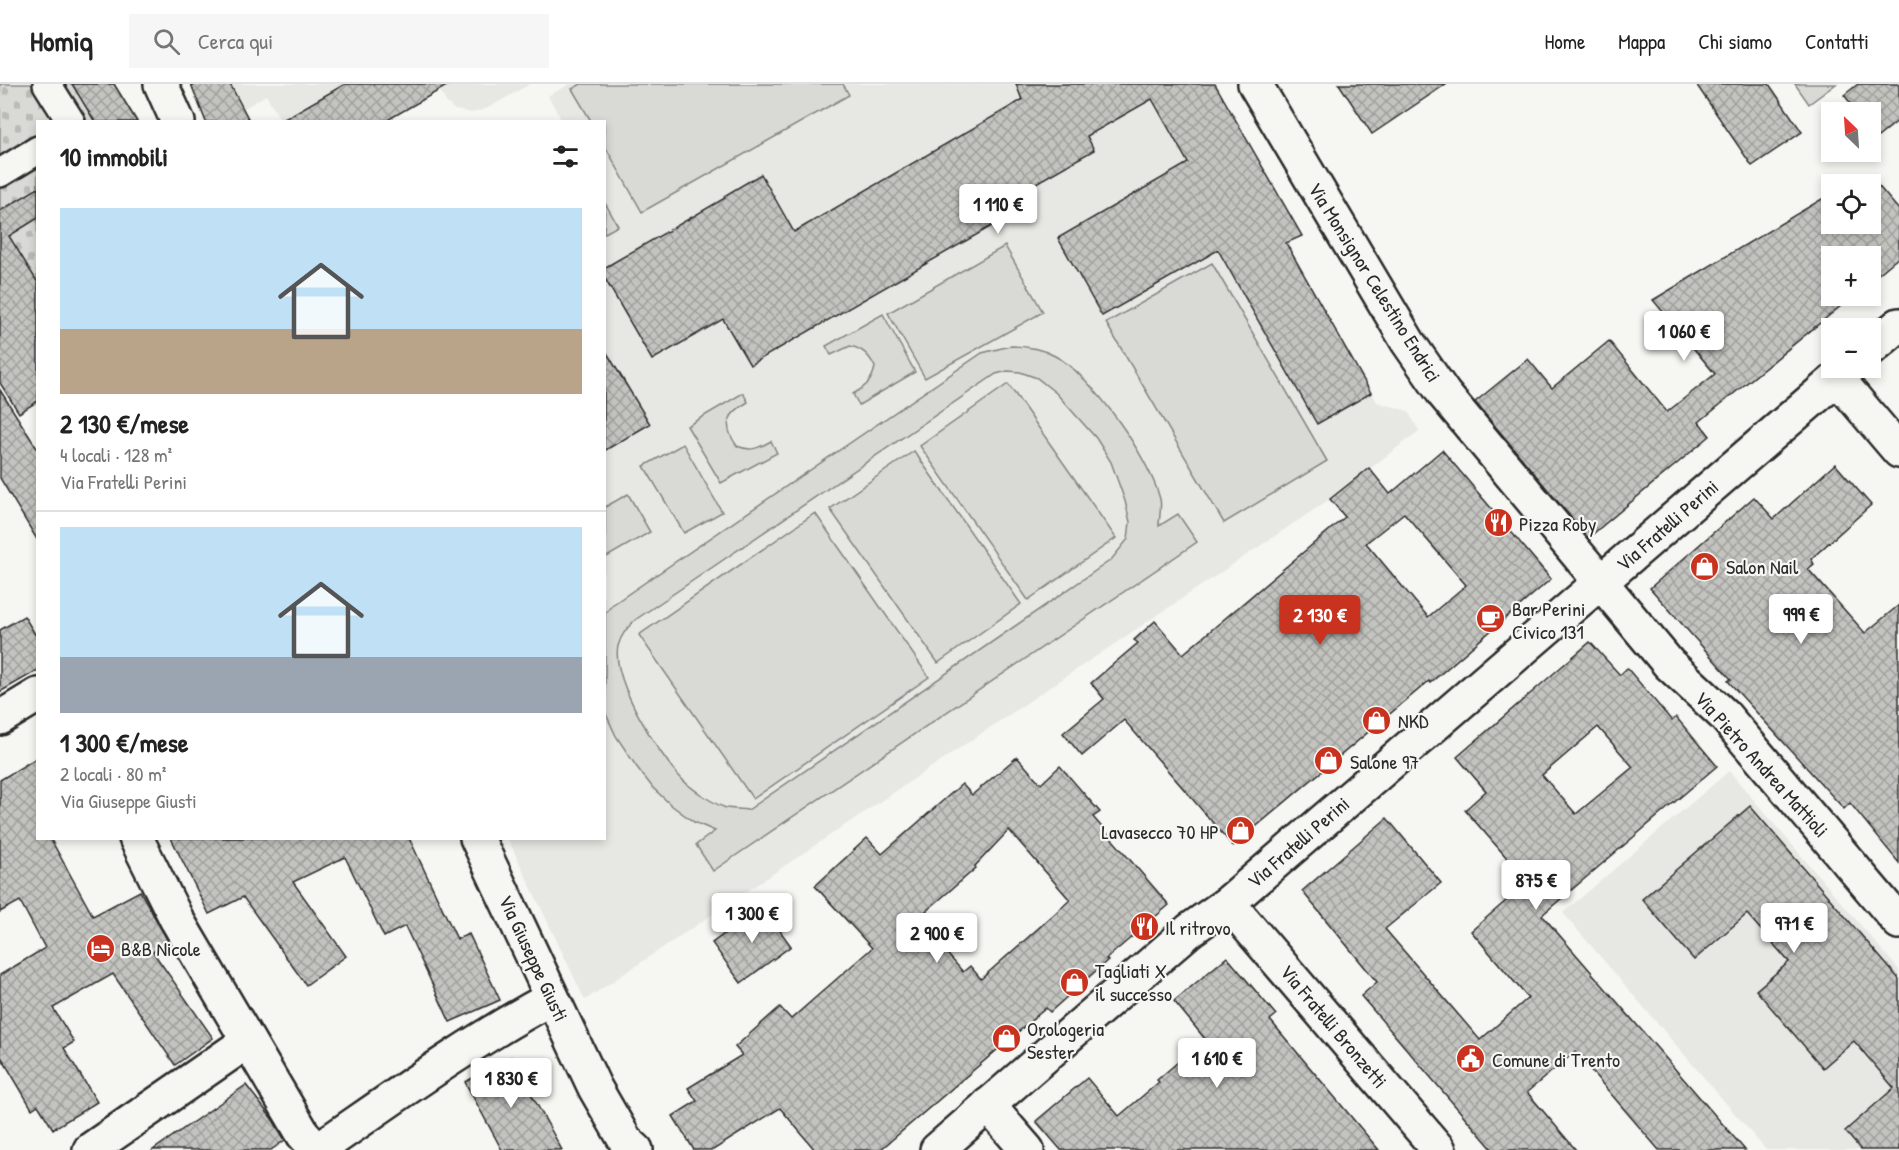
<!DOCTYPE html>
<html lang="it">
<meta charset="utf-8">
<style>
:root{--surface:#fff;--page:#f6f6f6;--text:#222;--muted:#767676;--line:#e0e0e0;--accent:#c8321e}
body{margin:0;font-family:"Patrick Hand",sans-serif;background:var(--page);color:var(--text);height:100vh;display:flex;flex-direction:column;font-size:22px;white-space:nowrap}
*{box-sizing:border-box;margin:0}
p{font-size:20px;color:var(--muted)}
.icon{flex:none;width:33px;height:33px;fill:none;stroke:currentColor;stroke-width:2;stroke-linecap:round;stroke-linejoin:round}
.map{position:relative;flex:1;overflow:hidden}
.panel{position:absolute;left:36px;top:36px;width:570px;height:720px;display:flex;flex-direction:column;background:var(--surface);border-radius:0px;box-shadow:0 3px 9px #0003}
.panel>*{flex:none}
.needle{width:39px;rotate:335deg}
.tools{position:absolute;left:1821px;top:18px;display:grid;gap:12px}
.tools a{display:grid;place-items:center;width:60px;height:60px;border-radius:0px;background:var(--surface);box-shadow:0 3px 9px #0003;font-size:30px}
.price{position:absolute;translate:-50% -51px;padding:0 14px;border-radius:6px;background:#fff;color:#222;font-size:20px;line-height:39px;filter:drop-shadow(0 2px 3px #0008)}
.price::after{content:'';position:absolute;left:50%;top:36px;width:18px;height:14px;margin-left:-9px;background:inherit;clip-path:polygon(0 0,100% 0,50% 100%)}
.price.on{background:var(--accent);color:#fff}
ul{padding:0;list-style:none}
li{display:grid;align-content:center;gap:12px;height:318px;padding:0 24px}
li+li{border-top:2px solid var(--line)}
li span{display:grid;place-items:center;height:186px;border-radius:0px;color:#555}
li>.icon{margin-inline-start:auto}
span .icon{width:108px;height:108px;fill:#fffc;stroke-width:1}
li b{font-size:26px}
h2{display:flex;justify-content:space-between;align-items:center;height:72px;padding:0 24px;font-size:26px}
header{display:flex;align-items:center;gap:36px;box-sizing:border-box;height:84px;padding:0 30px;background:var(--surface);border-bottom:2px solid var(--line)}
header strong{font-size:28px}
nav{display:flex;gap:33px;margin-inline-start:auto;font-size:21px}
.search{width:420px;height:54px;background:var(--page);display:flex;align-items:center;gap:15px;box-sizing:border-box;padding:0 21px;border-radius:0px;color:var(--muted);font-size:22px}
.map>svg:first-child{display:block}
</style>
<header>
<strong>Homiq</strong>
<div class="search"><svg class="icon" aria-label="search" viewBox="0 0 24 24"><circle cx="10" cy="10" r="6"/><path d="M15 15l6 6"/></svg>Cerca qui</div>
<nav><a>Home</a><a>Mappa</a><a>Chi siamo</a><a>Contatti</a></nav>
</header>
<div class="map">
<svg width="1899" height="1066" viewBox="0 0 1899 1066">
<defs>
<pattern id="cemetery-stones" width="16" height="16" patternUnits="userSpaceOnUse" patternTransform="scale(1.5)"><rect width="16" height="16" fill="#d9d9d5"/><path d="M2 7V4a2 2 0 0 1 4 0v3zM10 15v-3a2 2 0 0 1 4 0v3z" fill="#babab7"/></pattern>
<pattern id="building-cross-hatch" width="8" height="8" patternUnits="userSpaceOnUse" patternTransform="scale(1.5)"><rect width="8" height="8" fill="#c3c3c0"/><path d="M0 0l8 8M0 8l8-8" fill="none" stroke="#9f9f9c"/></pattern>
</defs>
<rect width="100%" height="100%" fill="#f6f6f2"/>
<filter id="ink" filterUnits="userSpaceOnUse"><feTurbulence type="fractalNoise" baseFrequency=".0167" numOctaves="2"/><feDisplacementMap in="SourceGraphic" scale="12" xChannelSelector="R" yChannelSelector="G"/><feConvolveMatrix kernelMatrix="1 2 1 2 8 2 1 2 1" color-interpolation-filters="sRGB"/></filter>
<g filter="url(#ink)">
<g fill="#e7e7e3">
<polygon points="230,0 345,0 281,37 266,11 243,25"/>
<polygon points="436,0 530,0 488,24 472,29 455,26 446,18"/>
<polygon points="570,0 1215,0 1302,152 1287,160 1377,318 1408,327 1419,347 1330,415 585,916 508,755 604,754 604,38 557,37 561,35 548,12"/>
<polygon points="1729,687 1899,886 1899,1066 1766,1066 1563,829"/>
</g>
<g fill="#d9d9d5" stroke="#828280" stroke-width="1.5" fill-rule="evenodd">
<polygon points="581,0 843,0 849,11 642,128 605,62 604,38 591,37 572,5"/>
<polygon points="1795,0 1836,0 1809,20"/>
<polygon points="605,119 618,142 605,149 604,149"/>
<polygon points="1005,162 1043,228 925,294 888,229"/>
<polygon points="1212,179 1327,377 1224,439 1106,239"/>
<path d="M883,230l32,58 -56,33 -6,-11c12,-7 19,-12 22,-27 -6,-12 -12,-18 -25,-21l-19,9 -5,-9z"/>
<path d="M1010,262c16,0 31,2 45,10 36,18 95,103 105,143 2,8 -1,19 -1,27l19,-12 19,28 -484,329 -17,-26 19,-14 -21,-9 -23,-17 -18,-17 -17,-22 -20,-30 -11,-24v-98l7,-9 370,-252zM1008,287l12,1 17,6 19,15 40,45 15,24 14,39 5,21 -2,17 -17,21 -363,250c-7,-1 -15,-1 -22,-2 -12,-4 -38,-21 -46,-31 -22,-24 -69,-98 -62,-131 3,-11 9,-18 17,-26l361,-246z"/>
<polygon points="1008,300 1116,454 1028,516 920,362"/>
<path d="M743,309l5,9c-21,12 -26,23 -11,44 14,6 22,2 34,-5l6,12 -56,30 -34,-57z"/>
<polygon points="683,360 722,428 684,449 644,382"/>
<polygon points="914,367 1021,520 938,579 830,425"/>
<polygon points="628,410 650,448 605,474 605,423"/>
<polygon points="815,429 929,593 753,715 639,551"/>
</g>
<polygon fill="url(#cemetery-stones)" stroke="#828280" stroke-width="1.5" points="0,0 114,0 137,37 38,38 37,218 0,241"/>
<g fill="url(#building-cross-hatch)" stroke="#2b2b2b" stroke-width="1.5" fill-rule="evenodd">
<polygon points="72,0 114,0 137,38 95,38"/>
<polygon points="191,0 230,0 250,38 206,38"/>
<polygon points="345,0 450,0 384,38 279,38"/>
<polygon points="1016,0 1215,0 1302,152 1286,159 1371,309 1317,340 1218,166 1102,232 1058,154 1188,79 1152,15 1087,52 1094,66 1022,107 1030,120 750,281 723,235 652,276 604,193 604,184 725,114 724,112 761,90 794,148 1022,16"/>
<polygon points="1339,0 1446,0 1372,50"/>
<polygon points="1696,0 1769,0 1802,48 1752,82"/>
<polygon points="1858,0 1899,0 1899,36 1878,53 1870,43 1870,28 1858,28 1844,11"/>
<polygon points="1861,92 1870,92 1899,126 1899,173 1870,197 1870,172 1832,172 1832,212 1853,212 1699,338 1710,352 1588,454 1475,318 1528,275 1552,304 1609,257 1667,328 1715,290 1653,216 1832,109 1832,140 1870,140 1870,100 1847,100"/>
<polygon points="38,104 38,134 9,152 38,199 38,317 19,329 0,299 0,127"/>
<polygon points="604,264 650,340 604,367"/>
<polygon points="0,306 38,366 38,457 0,394"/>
<path d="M1442,366l109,129 -121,104 -1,-2 -196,165 -109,-126 -42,36 -19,-23 41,-34 -13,-16 47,-40 -4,-3 21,-19 28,33 162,-137 -15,-18 39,-31 21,26zM1404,429l62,72 -38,32 -62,-74z"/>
<polygon points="1835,380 1871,421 1811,475 1814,480 1808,485 1865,549 1899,521 1899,779 1850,719 1844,725 1728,597 1731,595 1650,504 1754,413 1774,435"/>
<polygon points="24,532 38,555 38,586 0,608 0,546"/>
<path d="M1590,558l30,33 7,-7 45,53 4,-4 41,49 -175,149 203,235h-86l-84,-98 -48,40 49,58h-83l-132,-154 16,-14 -75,-91 85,-73 54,65 -56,46 95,111 48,-42 -57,-67 57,-49 -63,-72 21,-19 -29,-34zM1598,643l35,40 -57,47 -34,-39z"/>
<polygon points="38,673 38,754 50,754 93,832 140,807 169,859 153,868 213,954 175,981 113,890 53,924 74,958 64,964 97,1018 53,1045 38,1021 32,1025 0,971 0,891 45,864 20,817 0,828 0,696"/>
<path d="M1017,673l24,27 19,-18 40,46 -7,5 76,88 -63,54 2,1 -58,52 -4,-4 -166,142h-65l-35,-42 -67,42h-19l-21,-34 24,-15 -9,-13 54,-33 -7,-8 45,-40 11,12 81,-71 -57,-62 52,-48 15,16 80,-70 10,11zM1009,746l61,70 -89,79 -11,-13 -7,6 -46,-53 59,-51 -1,-2z"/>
<polygon points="1750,722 1899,895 1899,1066 1861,1066 1845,1047 1894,1004 1854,957 1823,984 1756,906 1789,878 1747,830 1694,876 1642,815"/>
<polygon points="171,754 409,754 457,855 469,850 500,916 450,938 405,842 384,853 345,773 293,798 346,872 306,901 243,813 209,830"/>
<polygon points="762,822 791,862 741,899 712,859"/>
<polygon points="1227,873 1276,931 1270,936 1379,1066 1061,1066 1036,1037 1087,994 1119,1032 1159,998 1157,996 1205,955 1174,917"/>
<polygon points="511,973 562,1066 502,1066 465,998"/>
<polygon points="246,1001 273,1036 285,1056 271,1066 153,1066"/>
</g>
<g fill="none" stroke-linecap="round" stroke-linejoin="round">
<defs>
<g id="pedestrian">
<polyline points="47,0 71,38"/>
<polyline points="0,89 38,66"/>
</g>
<g id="minor">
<polyline points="1255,0 1408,258 1444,310 1669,580 1724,631 1899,838"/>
<polyline points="1837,294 1899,367"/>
<polyline points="0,634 38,611"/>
<path d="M136,754l41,82 126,214 11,12 12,-2c74,-51 147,-104 226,-146"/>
<polyline points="1228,819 1439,1066"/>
<polyline points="988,1021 1027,1066"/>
<polyline points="90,1066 248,957"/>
</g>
<g id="tertiary">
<polyline points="161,0 178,38"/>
<polyline points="1870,265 1899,241"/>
<polyline points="477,754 595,1004 625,1056 636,1066"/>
<polyline points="937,1066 1190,846 1228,819 1849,284"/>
</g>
</defs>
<use href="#pedestrian" stroke="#2b2b2b" stroke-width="32"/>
<use href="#minor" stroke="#2b2b2b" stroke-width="38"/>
<use href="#tertiary" stroke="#2b2b2b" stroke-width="38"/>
<use href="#pedestrian" stroke="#f6f6f2" stroke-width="27"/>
<use href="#minor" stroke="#f6f6f2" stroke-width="33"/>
<use href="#tertiary" stroke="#f6f6f2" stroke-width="33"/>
</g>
</g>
<defs>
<symbol id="restaurant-disc" viewBox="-11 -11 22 22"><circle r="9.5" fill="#c8321e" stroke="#f6f6f2"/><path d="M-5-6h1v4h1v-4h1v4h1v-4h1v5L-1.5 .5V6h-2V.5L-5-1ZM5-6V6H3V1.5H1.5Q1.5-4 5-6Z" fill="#fff"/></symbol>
<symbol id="shop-disc" viewBox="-11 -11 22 22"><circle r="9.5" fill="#c8321e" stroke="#f6f6f2"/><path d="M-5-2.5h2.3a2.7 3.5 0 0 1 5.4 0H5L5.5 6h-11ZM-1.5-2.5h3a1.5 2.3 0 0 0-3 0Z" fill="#fff"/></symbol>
<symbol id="cafe-disc" viewBox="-11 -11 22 22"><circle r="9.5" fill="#c8321e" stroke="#f6f6f2"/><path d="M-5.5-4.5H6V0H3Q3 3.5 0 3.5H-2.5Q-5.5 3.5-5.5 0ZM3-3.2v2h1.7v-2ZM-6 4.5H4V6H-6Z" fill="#fff"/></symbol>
<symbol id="hotel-disc" viewBox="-11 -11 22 22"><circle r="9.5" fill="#c8321e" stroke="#f6f6f2"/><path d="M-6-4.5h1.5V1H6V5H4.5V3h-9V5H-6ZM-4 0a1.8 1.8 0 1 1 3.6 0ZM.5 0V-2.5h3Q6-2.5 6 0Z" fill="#fff"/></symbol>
<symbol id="civic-disc" viewBox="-11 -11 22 22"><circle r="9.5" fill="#c8321e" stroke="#f6f6f2"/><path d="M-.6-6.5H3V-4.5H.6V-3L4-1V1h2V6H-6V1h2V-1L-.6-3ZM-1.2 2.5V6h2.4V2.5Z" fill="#fff"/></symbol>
</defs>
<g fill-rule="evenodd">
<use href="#restaurant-disc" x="1482" y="422" width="33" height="33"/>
<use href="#shop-disc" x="1688" y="466" width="33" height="33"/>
<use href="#cafe-disc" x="1474" y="518" width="33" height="33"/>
<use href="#shop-disc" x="1360" y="620" width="33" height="33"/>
<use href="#shop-disc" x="1312" y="660" width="33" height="33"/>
<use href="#shop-disc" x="1224" y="730" width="33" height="33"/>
<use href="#restaurant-disc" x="1128" y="826" width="33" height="33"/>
<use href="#hotel-disc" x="84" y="848" width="33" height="33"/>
<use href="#shop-disc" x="1058" y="882" width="33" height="33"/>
<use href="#shop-disc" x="990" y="938" width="33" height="33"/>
<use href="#civic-disc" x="1454" y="958" width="33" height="33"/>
</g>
<g text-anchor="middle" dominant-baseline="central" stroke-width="4.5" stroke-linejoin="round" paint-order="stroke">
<g font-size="20" fill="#2b2b2b" stroke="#f6f6f2">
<text transform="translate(1375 198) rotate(58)">Via Monsignor Celestino Endrici</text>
<text transform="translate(1667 441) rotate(-41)">Via Fratelli Perini</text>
<text transform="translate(1762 680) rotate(48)">Via Pietro Andrea Mattioli</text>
<text transform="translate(1298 758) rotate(-41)">Via Fratelli Perini</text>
<text transform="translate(534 874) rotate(65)">Via Giuseppe Giusti</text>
<text transform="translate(1334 942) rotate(50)">Via Fratelli Bronzetti</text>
</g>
<g font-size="20" fill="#2b2b2b" stroke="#f6f6f2" text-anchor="start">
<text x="1519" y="439">Pizza Roby</text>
<text x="1726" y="482">Salon Nail</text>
<text x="1512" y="524">Bar Perini<tspan x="1512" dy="23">Civico 131</tspan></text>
<text x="1398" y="636">NKD</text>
<text x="1350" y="677">Salone 97</text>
<text x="1219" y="747" text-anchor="end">Lavasecco 70 HP</text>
<text x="1165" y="843">Il ritrovo</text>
<text x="121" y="864">B&amp;B Nicole</text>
<text x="1095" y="886">Tagliati X<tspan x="1095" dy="23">il successo</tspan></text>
<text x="1027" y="944">Orologeria<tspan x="1027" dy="23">Sester</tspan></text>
<text x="1492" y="975">Comune di Trento</text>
</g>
</g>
</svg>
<div class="tools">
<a><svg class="needle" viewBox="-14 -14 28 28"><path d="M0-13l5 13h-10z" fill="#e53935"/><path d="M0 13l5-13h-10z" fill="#767676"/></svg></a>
<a><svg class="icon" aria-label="locate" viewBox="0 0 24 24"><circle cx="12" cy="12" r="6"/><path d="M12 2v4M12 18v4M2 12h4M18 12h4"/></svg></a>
<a>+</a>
<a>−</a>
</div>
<b class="price" style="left:998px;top:151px">1 110 €</b>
<b class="price" style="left:1684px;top:278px">1 060 €</b>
<b class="price" style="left:1801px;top:561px">999 €</b>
<b class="price on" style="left:1320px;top:562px">2 130 €</b>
<b class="price" style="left:1536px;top:827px">875 €</b>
<b class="price" style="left:752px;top:860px">1 300 €</b>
<b class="price" style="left:1794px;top:870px">971 €</b>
<b class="price" style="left:937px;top:880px">2 900 €</b>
<b class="price" style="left:1217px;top:1005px">1 610 €</b>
<b class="price" style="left:511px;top:1025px">1 830 €</b>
<section class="panel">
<h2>10 immobili<svg class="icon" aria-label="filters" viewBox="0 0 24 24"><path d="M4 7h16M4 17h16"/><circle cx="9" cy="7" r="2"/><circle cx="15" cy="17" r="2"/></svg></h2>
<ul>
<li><span style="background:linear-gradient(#bfe0f5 65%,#b9a48a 0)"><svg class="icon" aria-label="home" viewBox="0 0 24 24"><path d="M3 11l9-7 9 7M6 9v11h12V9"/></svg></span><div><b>2 130 €/mese</b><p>4 locali · 128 m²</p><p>Via Fratelli Perini</p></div></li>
<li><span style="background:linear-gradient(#bfe0f5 70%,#9aa5b1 0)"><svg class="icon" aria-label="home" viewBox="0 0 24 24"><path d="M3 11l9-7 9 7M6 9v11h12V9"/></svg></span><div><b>1 300 €/mese</b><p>2 locali · 80 m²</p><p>Via Giuseppe Giusti</p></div></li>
</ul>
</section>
</div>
